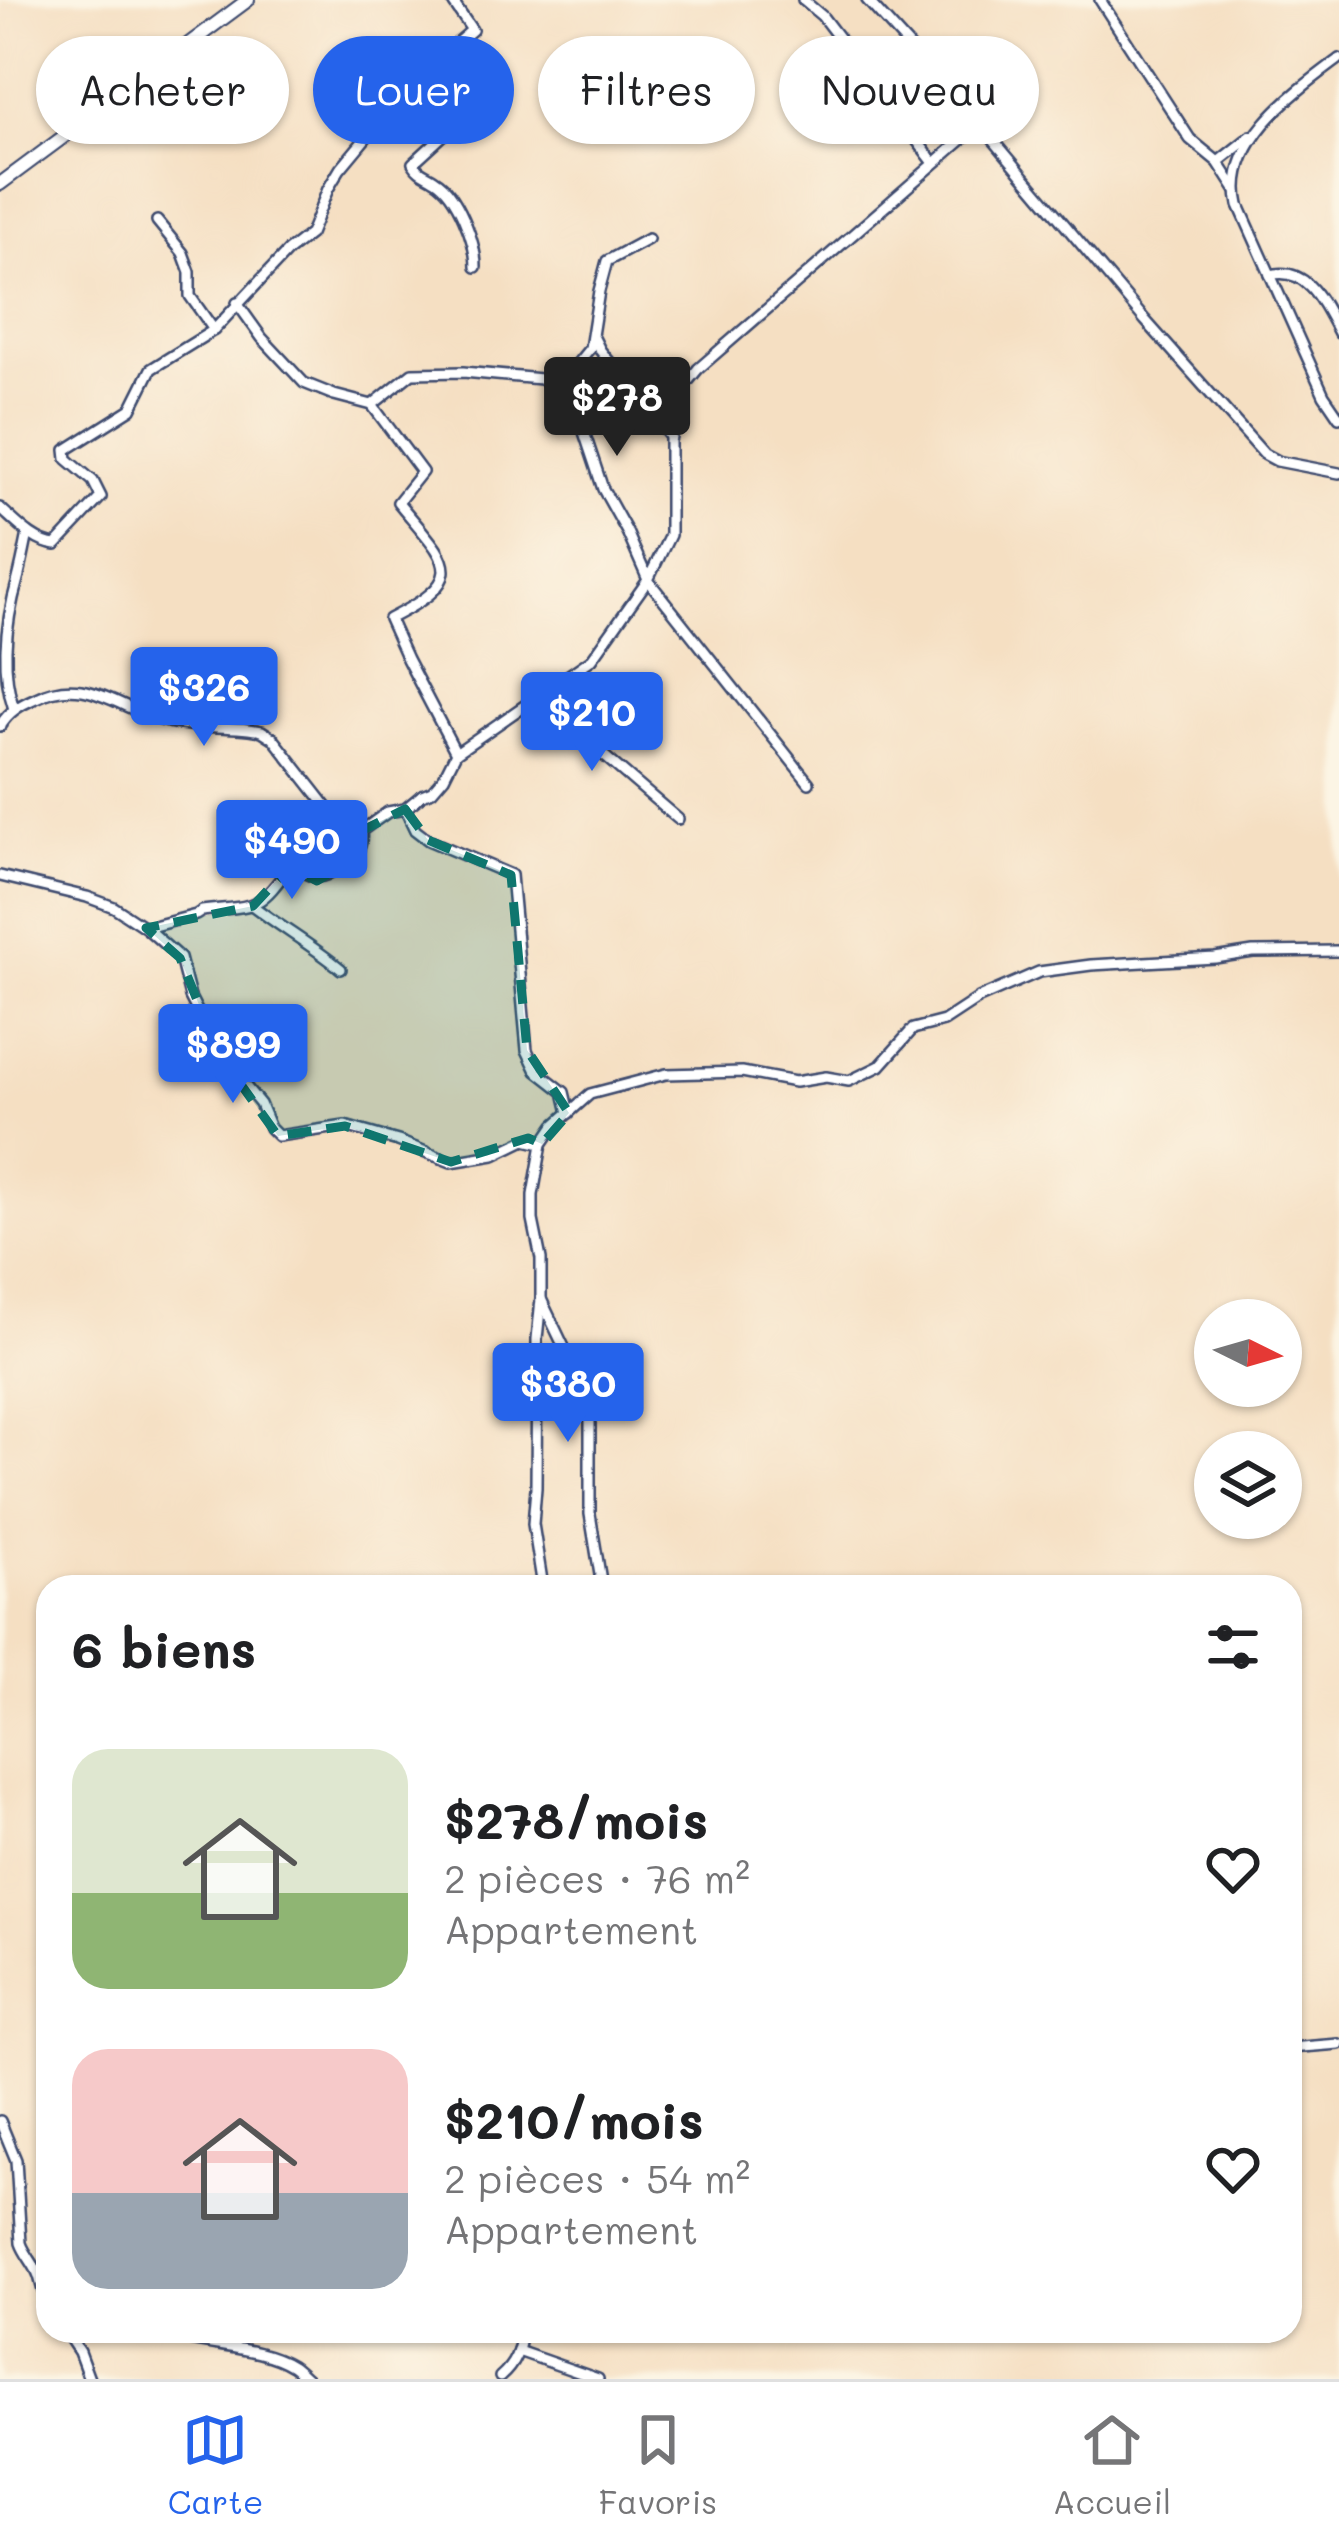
<!DOCTYPE html>
<html lang="fr">
<meta charset="utf-8">
<style>
:root{--surface:#fff;--page:#f2f2f2;--text:#202124;--muted:#757577;--line:#e0e0e0;--accent:#2563eb}
body{margin:0;font-family:Mali,sans-serif;background:var(--page);color:var(--text);height:100vh;display:flex;flex-direction:column;font-size:45px;white-space:nowrap}
*{box-sizing:border-box;margin:0}
p{font-size:39px;color:var(--muted)}
.icon{flex:none;width:66px;height:66px;fill:none;stroke:currentColor;stroke-width:2;stroke-linecap:round;stroke-linejoin:round}
.map{position:relative;flex:1;overflow:hidden}
.drawer{position:absolute;left:36px;top:1575px;width:1266px;height:768px;display:flex;flex-direction:column;background:var(--surface);border-radius:36px;box-shadow:0 3px 9px #0004}
.drawer>*{flex:none}
.banner{position:absolute;left:36px;top:36px;width:1269px;height:108px;display:flex;gap:24px}
.needle{width:78px;rotate:95deg}
.controls{position:absolute;left:1194px;top:1299px;display:grid;gap:24px}
.controls a{display:grid;place-items:center;width:108px;height:108px;border-radius:50%;background:var(--surface);box-shadow:0 3px 9px #0004;font-size:60px}
.price{position:absolute;translate:-50% -102px;padding:0 27px;border-radius:12px;background:var(--accent);color:#fff;font-size:39px;line-height:78px;filter:drop-shadow(0 3px 6px #0008)}
.price::after{content:'';position:absolute;left:50%;top:72px;width:36px;height:27px;margin-left:-18px;background:inherit;clip-path:polygon(0 0,100% 0,50% 100%)}
.price.selected{background:#222;color:#fff}
ul{padding:0;list-style:none}
li{display:flex;align-items:center;gap:36px;height:300px;padding:0 36px}
li span{display:grid;place-items:center;flex:none;width:336px;height:240px;border-radius:36px;color:#555}
li>.icon{margin-inline-start:auto}
span .icon{width:144px;height:144px;fill:#fffc;stroke-width:1}
li b{font-size:51px}
h2{display:flex;justify-content:space-between;align-items:center;height:144px;padding:0 36px;font-size:51px}
.chip{padding:0 42px;border-radius:54px;background:var(--surface);box-shadow:0 3px 9px #0004;font-size:42px;line-height:108px}
.chip.selected{background:var(--accent);color:#fff}
.tab-bar{display:flex;justify-content:space-around;align-items:center;height:168px;border-top:3px solid var(--line);background:var(--surface);font-size:33px;color:var(--muted)}
.tab-bar a{display:grid;justify-items:center;gap:6px}
.tab-bar .selected{color:var(--accent)}
.map>svg:first-child{display:block}
</style>
<div class="map">
<svg width="1339" height="2379" viewBox="0 0 1339 2379">
<rect width="100%" height="100%" fill="#fcf5e5"/>
<filter id="ink" filterUnits="userSpaceOnUse"><feTurbulence type="fractalNoise" baseFrequency=".00833" numOctaves="2"/><feDisplacementMap in="SourceGraphic" scale="24" xChannelSelector="R" yChannelSelector="G"/><feConvolveMatrix kernelMatrix="1 2 1 2 8 2 1 2 1" color-interpolation-filters="sRGB"/></filter>
<filter id="wash" filterUnits="userSpaceOnUse"><feTurbulence type="fractalNoise" baseFrequency=".004" numOctaves="4" result="noise"/><feDisplacementMap in="SourceGraphic" scale="48" xChannelSelector="R" yChannelSelector="G"/><feGaussianBlur stdDeviation="2.7" result="paint"/><feColorMatrix in="noise" values="0 0 0 0 0 0 0 0 0 0 0 0 0 0 0 0 0 1.4 0 .05"/><feComposite in="paint" operator="in"/></filter>
<g filter="url(#wash)">
<rect width="100%" height="100%" fill="#f5dfc2"/>
</g>
<g filter="url(#ink)">
<g fill="none" stroke-linecap="round" stroke-linejoin="round">
<defs>
<g id="street">
<polyline points="803,0 822,16 934,163"/>
<polyline points="867,0 980,124 1145,320 1264,454 1277,461 1339,473"/>
<polyline points="1100,0 1190,139 1218,162 1236,190"/>
<path d="M1339,59c-44,33 -115,83 -100,146l85,190 15,22"/>
<polyline points="414,80 449,130"/>
<polyline points="1218,162 1251,136"/>
<polyline points="157,221 183,253 190,272 190,296 214,330"/>
<polyline points="648,239 607,261 599,291 590,348 563,381 572,396 603,489 627,532 648,580 809,783"/>
<path d="M476,267c0,-25 -19,-74 -41,-87 -10,-7 -15,-6 -22,-17l36,-33 32,-21"/>
<path d="M1270,275c39,-10 54,31 69,58"/>
<path d="M237,303l25,35 42,45 30,12 38,10 50,67 -24,30c49,60 76,74 -9,117l18,40 49,94"/>
<polyline points="594,338 600,350 671,438"/>
<polyline points="372,405 412,373 463,372 563,381"/>
<path d="M0,508c16,14 34,35 56,37l45,-48 -8,-16 -26,-22 -1,-9 65,-41 20,-40 63,-39 74,-79 22,-17 18,-45 12,-20 74,-89 58,-50 -18,-26 2,-4"/>
<polyline points="539,694 588,742 678,819"/>
<path d="M14,709c-14,-41 -8,-88 4,-130 4,-15 7,-31 10,-46"/>
<path d="M0,726c9,-15 20,-21 36,-28 50,-26 83,12 132,24 31,7 63,3 94,9l11,7 58,74 19,18 11,1"/>
<polyline points="405,809 415,830 428,840 511,875 527,1050 537,1071 564,1092 569,1113"/>
<polyline points="0,876 87,897 114,907 146,928 180,958 190,997 219,1054 260,1104 270,1128 278,1136 345,1126 398,1141 451,1162 494,1155 525,1140 542,1144"/>
<path d="M253,906c29,22 60,40 88,63"/>
<path d="M146,928l50,-13 6,-4c53,-6 55,1 88,-45 9,2 18,11 27,11 8,0 13,-4 19,-8 16,-10 28,-17 25,-38l27,-19 17,-3 17,-14 10,-4 12,-14 12,-24 136,-94 56,-79 22,-45v-121l5,-17 23,-28 282,-245"/>
<polyline points="541,1299 574,1368 590,1414 590,1514 602,1587"/>
<polyline points="543,1587 533,1524 536,1488 537,1339 541,1299 541,1259 533,1220 533,1195 542,1144 555,1125 590,1094 666,1074 742,1072 795,1082 826,1077 849,1081 880,1066 913,1029 944,1021 979,998 1039,972 1091,965 1215,958 1253,952 1339,951"/>
<polyline points="1290,2048 1339,2044"/>
<path d="M0,2121l16,39 5,83c4,12 14,21 18,33 3,10 4,18 9,28"/>
<polyline points="65,2331 79,2352 89,2379"/>
<path d="M159,2331c40,17 98,13 133,35 6,4 10,9 15,13"/>
<polyline points="518,2351 598,2379"/>
<path d="M500,2377c14,-12 21,-27 21,-46"/>
</g>
<polyline id="secondary" points="0,184 248,0"/>
</defs>
<use href="#street" stroke="#3c496d" stroke-width="14"/>
<use href="#secondary" stroke="#3c496d" stroke-width="16"/>
<use href="#street" stroke="#fff" stroke-width="9"/>
<use href="#secondary" stroke="#fff" stroke-width="12"/>
</g>
</g>
<path fill="#0f766e" fill-opacity="0.2" stroke="#0f766e" stroke-width="9" stroke-dasharray="24 15" stroke-linejoin="round" d="M405,809l23,31 83,35 16,175 42,63 -27,31 -14,-6 -77,24 -106,-36 -67,10 -59,-82 -39,-96 -34,-30 107,-22 37,-40 27,15 36,-22 8,-28z"/>
</svg>
<div class="controls">
<a><svg class="needle" viewBox="-14 -14 28 28"><path d="M0-13l5 13h-10z" fill="#e53935"/><path d="M0 13l5-13h-10z" fill="#757577"/></svg></a>
<a><svg class="icon" aria-label="layers" viewBox="0 0 24 24"><path d="M12 4l9 5-9 5-9-5zM3 14l9 5 9-5"/></svg></a>
</div>
<b class="price selected" style="left:617px;top:459px">$278</b>
<b class="price" style="left:204px;top:749px">$326</b>
<b class="price" style="left:592px;top:774px">$210</b>
<b class="price" style="left:292px;top:902px">$490</b>
<b class="price" style="left:233px;top:1106px">$899</b>
<b class="price" style="left:568px;top:1445px">$380</b>
<div class="banner">
<a class="chip">Acheter</a>
<a class="chip selected">Louer</a>
<a class="chip">Filtres</a>
<a class="chip">Nouveau</a>
</div>
<section class="drawer">
<h2>6 biens<svg class="icon" aria-label="filters" viewBox="0 0 24 24"><path d="M4 7h16M4 17h16"/><circle cx="9" cy="7" r="2"/><circle cx="15" cy="17" r="2"/></svg></h2>
<ul>
<li><span style="background:linear-gradient(#dfe7d0 60%,#8fb573 0)"><svg class="icon" aria-label="home" viewBox="0 0 24 24"><path d="M3 11l9-7 9 7M6 9v11h12V9"/></svg></span><div><b>$278/mois</b><p>2 pièces · 76 m²</p><p>Appartement</p></div><svg class="icon" aria-label="heart" viewBox="0 0 24 24"><path d="M12 20l-8-8c-3-5 5-10 8-4 3-6 11-1 8 4z"/></svg></li>
<li><span style="background:linear-gradient(#f6c9c9 60%,#9aa5b1 0)"><svg class="icon" aria-label="home" viewBox="0 0 24 24"><path d="M3 11l9-7 9 7M6 9v11h12V9"/></svg></span><div><b>$210/mois</b><p>2 pièces · 54 m²</p><p>Appartement</p></div><svg class="icon" aria-label="heart" viewBox="0 0 24 24"><path d="M12 20l-8-8c-3-5 5-10 8-4 3-6 11-1 8 4z"/></svg></li>
</ul>
</section>
</div>
<nav class="tab-bar">
<a class="selected"><svg class="icon" aria-label="map" viewBox="0 0 24 24"><path d="M3 6l6-2 6 2 6-2v14l-6 2-6-2-6 2zM9 4v14M15 6v14"/></svg>Carte</a>
<a><svg class="icon" aria-label="saved" viewBox="0 0 24 24"><path d="M7 4h10v16l-5-4-5 4z"/></svg>Favoris</a>
<a><svg class="icon" aria-label="home" viewBox="0 0 24 24"><path d="M3 11l9-7 9 7M6 9v11h12V9"/></svg>Accueil</a>
</nav>
